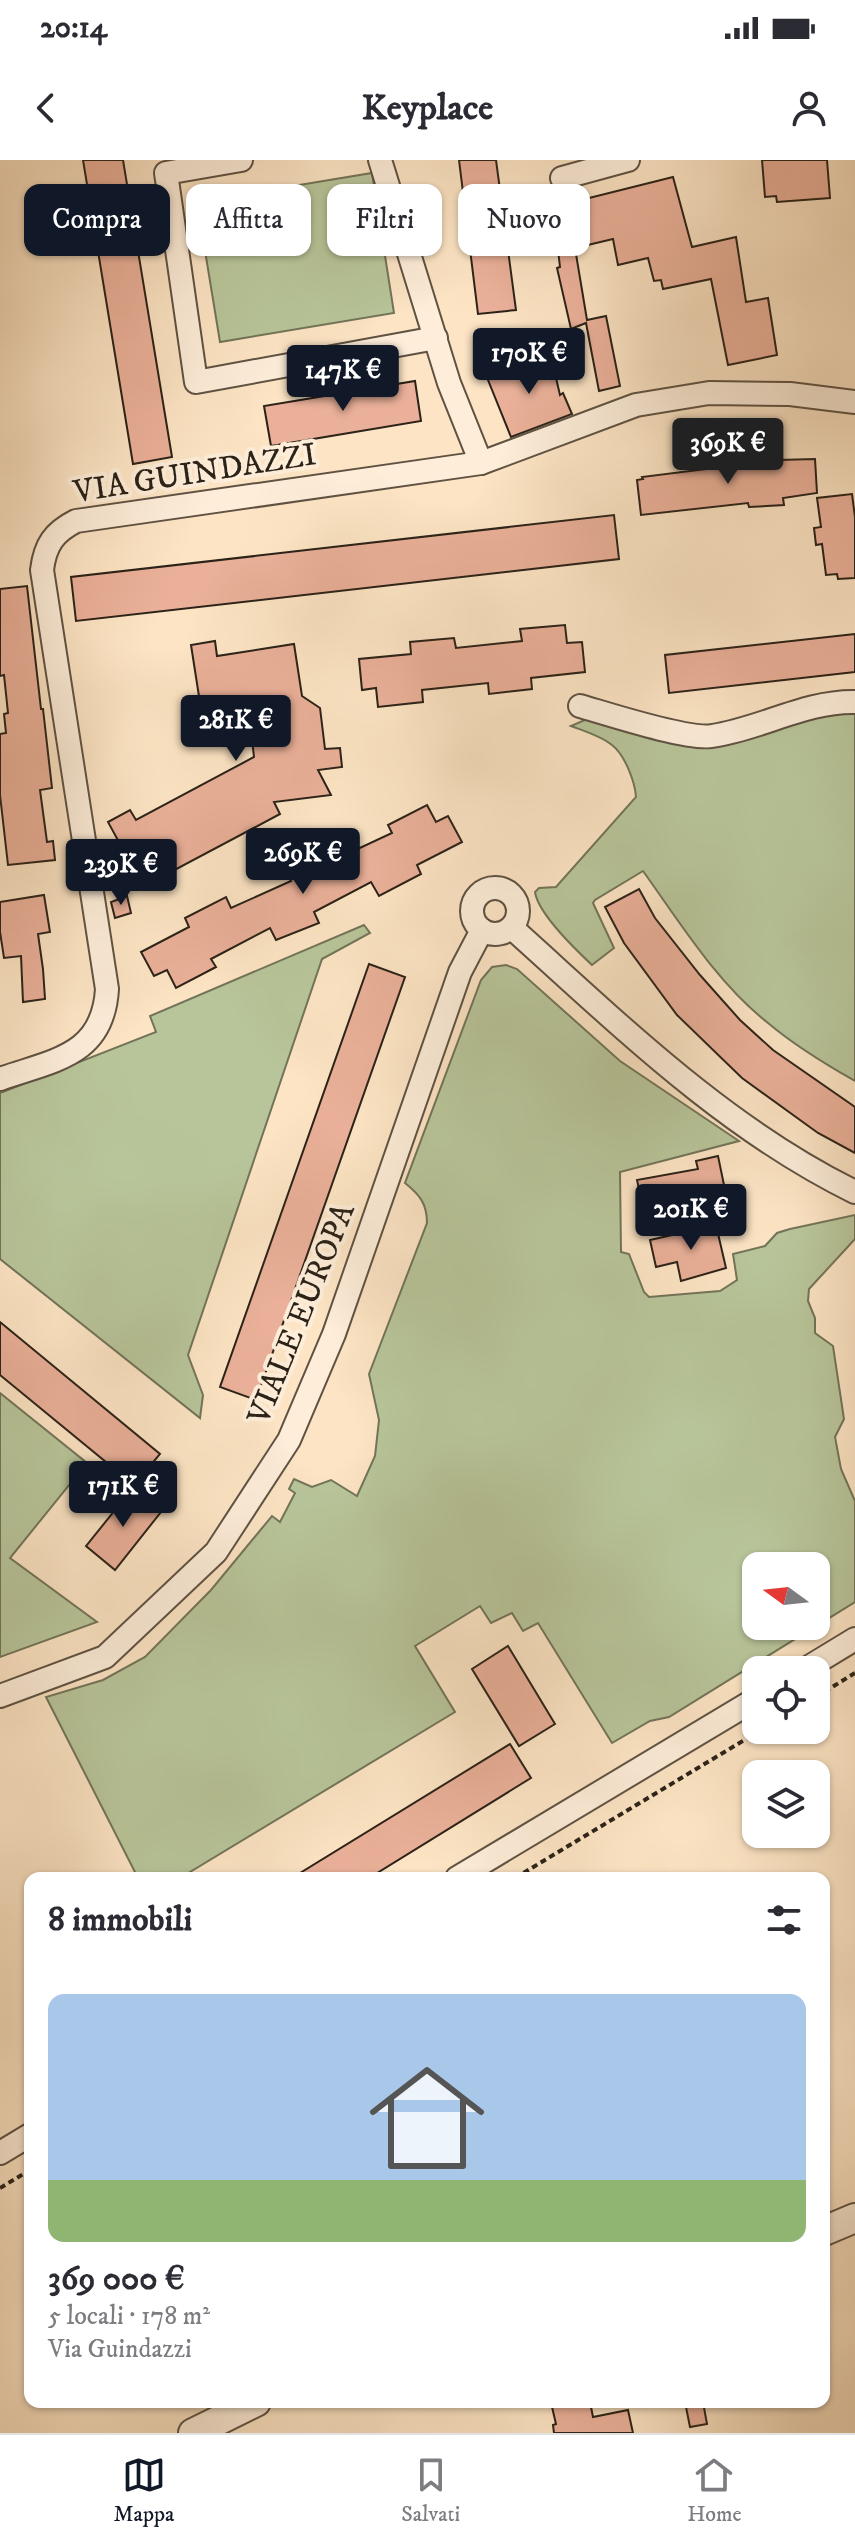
<!DOCTYPE html>
<html lang="it">
<meta charset="utf-8">
<style>
:root{--surface:#fff;--page:#f7f7f7;--text:#2b2b33;--muted:#7c7c81;--line:#e1e1e2;--accent:#111827}
body{margin:0;font-family:"IM FELL DW Pica",serif;background:var(--page);color:var(--text);height:100vh;display:flex;flex-direction:column;font-size:30px;white-space:nowrap}
*{box-sizing:border-box;margin:0}
p{font-size:26px;color:var(--muted)}
.icon{flex:none;width:44px;height:44px;fill:none;stroke:currentColor;stroke-width:2;stroke-linecap:round;stroke-linejoin:round}
.map{position:relative;flex:1;overflow:hidden}
.panel{position:absolute;left:24px;top:1712px;width:806px;height:536px;display:flex;flex-direction:column;background:var(--surface);border-radius:16px;box-shadow:0 2px 6px #0004}
.panel>*{flex:none}
.banner{position:absolute;left:24px;top:24px;width:808px;height:72px;display:flex;gap:16px}
.needle{width:52px;rotate:285deg}
.controls{position:absolute;left:742px;top:1392px;display:grid;gap:16px}
.controls a{display:grid;place-items:center;width:88px;height:88px;border-radius:16px;background:var(--surface);box-shadow:0 2px 6px #0004;font-size:40px}
.price{position:absolute;translate:-50% -68px;padding:0 18px;border-radius:8px;background:var(--accent);color:#fff;font-size:26px;line-height:52px;filter:drop-shadow(0 2px 4px #0008)}
.price::after{content:'';position:absolute;left:50%;top:48px;width:24px;height:18px;margin-left:-12px;background:inherit;clip-path:polygon(0 0,100% 0,50% 100%)}
.price.selected{background:#222;color:#fff}
ul{padding:0;list-style:none}
li{display:grid;align-content:center;gap:16px;height:424px;padding:0 24px}
li span{display:grid;place-items:center;height:248px;border-radius:16px;color:#555}
li>.icon{margin-inline-start:auto}
span .icon{width:144px;height:144px;fill:#fffc;stroke-width:1}
li b{font-size:34px}
h2{display:flex;justify-content:space-between;align-items:center;height:96px;padding:0 24px;font-size:34px}
.tag{padding:0 28px;border-radius:16px;background:var(--surface);box-shadow:0 2px 6px #0004;font-size:28px;line-height:72px}
.tag.selected{background:var(--accent);color:#fff}
.status{display:flex;justify-content:space-between;align-items:center;height:56px;padding:0 40px;background:var(--surface);direction:ltr}
.status svg{height:22px;fill:currentColor}
header{display:flex;justify-content:space-between;align-items:center;height:104px;padding:0 24px;background:var(--surface);font-size:36px;font-weight:700}
.menu{display:flex;justify-content:space-around;align-items:center;height:112px;border-top:2px solid var(--line);background:var(--surface);font-size:22px;color:var(--muted)}
.menu a{display:grid;justify-items:center;gap:4px}
.menu .selected{color:var(--accent)}
.map>svg:first-child{display:block}
</style>
<div class="status"><b>20:14</b><svg viewBox="0 0 49 12"><path d="M0 12V9h3v3zM5 12V6h3v6zM10 12V3h3v9zM15 12V0h3v12zM26 1h20v11H26zM47 4h2v5h-2z"/></svg></div>
<header><svg class="icon" aria-label="back" viewBox="0 0 24 24"><path d="M15 5l-7 7 7 7"/></svg>Keyplace<svg class="icon" aria-label="person" viewBox="0 0 24 24"><circle cx="12" cy="8" r="4"/><path d="M4 21q1-7 8-7t8 7"/></svg></header>
<div class="map">
<svg width="855" height="2273" viewBox="0 0 855 2273">
<rect width="100%" height="100%" fill="#fce4c4"/>
<filter id="stains"><feTurbulence type="fractalNoise" baseFrequency=".0025" numOctaves="4"/><feColorMatrix values="0 0 0 0 .2 0 0 0 0 .09 0 0 0 0 .02 0 0 0 .5 -.17"/></filter>
<radialGradient id="worn" r=".72"><stop offset=".6" stop-color="#630" stop-opacity="0"/><stop offset="1" stop-color="#630" stop-opacity=".3"/></radialGradient>
<g fill="#b8c59a" stroke="#727459" stroke-width="2" fill-rule="evenodd">
<polygon points="372,13 394,153 220,182 197,42"/>
<path d="M855,548v373c-30,-17 -61,-36 -87,-58 -51,-40 -87,-99 -125,-152l-48,29 -2,3 21,45 -22,17c-16,-15 -54,-52 -57,-73l4,-4 17,-1 80,-90c-1,-15 -11,-42 -24,-52 -11,-9 -28,-14 -41,-19l16,-7 100,22z"/>
<polygon points="364,765 370,773 322,799 188,1195 203,1235 200,1258 0,1099 0,933 156,872 150,856"/>
<path d="M506,805l11,4 103,92 119,80 -119,31 1,80 8,2 15,38 5,5 71,-6 17,-11 -4,-26 32,-8 12,-13 13,-4 65,-14v24l-46,50 -1,12 7,17v15l18,13 11,73 -9,18 6,32 14,32v101l-186,115 -19,4 -38,22 -74,-120 -15,8 -11,-18 -21,10 -11,-17 -65,40 40,66 -275,166h-42l-92,-181 57,-17 42,-23 66,-67 61,-74 8,6 15,-29 -6,-4 5,-10 18,8 19,-7 26,16 18,-40 4,-36 -10,-46 58,-151c0,-19 -7,-28 -22,-40l76,-203 11,-13zM756,1406h60v60h-60z"/>
<polygon points="0,1233 87,1303 10,1398 97,1462 0,1497"/>
</g>
<g fill="#eab099" stroke="#2b2218" stroke-width="2">
<polygon points="83,0 123,0 172,297 133,304"/>
<polygon points="459,0 496,0 516,150 478,154"/>
<polygon points="762,0 827,0 830,38 777,42 776,36 765,37"/>
<polygon points="673,17 692,87 736,77 746,142 768,138 777,195 728,205 711,119 663,129 661,120 654,121 648,98 618,105 613,79 575,88 587,160 606,156 620,226 599,231 586,163 571,169 557,108 560,107 553,47"/>
<polygon points="532,194 535,201 548,195 551,219 556,218 560,235 563,233 572,254 511,277 488,220"/>
<polygon points="415,221 421,261 271,286 264,246"/>
<polygon points="815,299 817,333 783,338 784,345 749,347 748,343 641,355 637,320 643,319 642,317 778,300"/>
<polygon points="852,334 855,357 855,418 838,419 837,414 826,415 822,384 816,385 814,368 821,367 817,338"/>
<polygon points="614,355 619,399 76,461 71,417"/>
<polygon points="27,426 41,549 43,549 52,628 40,630 47,682 53,681 55,700 8,705 0,635 0,574 6,573 4,554 8,553 4,515 0,516 0,429"/>
<polygon points="565,465 567,483 582,482 585,512 531,518 532,529 489,534 488,523 422,530 423,542 378,547 376,528 362,530 359,499 411,494 410,482 454,478 456,488 522,481 520,469"/>
<polygon points="855,474 855,512 669,533 665,495"/>
<polygon points="215,481 217,496 294,484 302,536 320,548 325,589 340,588 342,607 318,610 331,635 274,642 280,654 137,730 120,698 126,695 108,662 130,650 136,660 254,597 249,554 203,562 191,485"/>
<polygon points="427,645 436,662 448,656 462,682 417,705 421,714 379,736 371,722 314,752 319,763 276,780 270,768 211,799 216,807 176,828 167,810 154,816 141,792 189,767 185,758 226,737 231,748 291,721 286,712 327,691 332,701 392,673 388,665"/>
<polygon points="639,729 655,758 700,815 740,860 773,890 855,947 855,993 818,973 742,918 677,855 624,783 605,747"/>
<polygon points="44,735 50,772 38,774 43,809 45,839 23,842 21,796 4,798 0,772 0,742"/>
<polygon points="127,736 131,753 115,758 111,742"/>
<polygon points="369,804 405,817 256,1240 220,1227"/>
<polygon points="718,996 724,1025 686,1034 686,1037 643,1046 637,1020 698,1009 696,1001"/>
<polygon points="716,1065 726,1108 681,1121 677,1102 656,1107 650,1080"/>
<polygon points="0,1162 160,1294 134,1325 0,1215"/>
<polygon points="132,1329 161,1352 115,1410 86,1386"/>
<polygon points="508,1486 555,1564 519,1586 472,1509"/>
<polygon points="510,1584 531,1618 369,1718 292,1718"/>
<polygon points="575,2242 590,2242 593,2257 628,2250 633,2273 554,2273 553,2265 556,2264 552,2247"/>
<polygon points="685,2242 703,2242 707,2264 690,2267"/>
</g>
<g fill="none" stroke-linecap="round" stroke-linejoin="round">
<defs>
<g id="minor">
<polyline points="241,0 166,13 196,222 436,178"/>
<polyline points="380,0 449,223 481,303"/>
<polyline points="562,18 628,0"/>
<path d="M580,546c28,8 107,34 132,30 49,-7 93,-35 143,-34"/>
<circle cx="495" cy="751" r="23"/>
<path d="M512,768c107,96 212,200 343,264"/>
<path d="M0,919c54,-19 103,-23 107,-90l-65,-419c3,-25 12,-38 34,-49l405,-58 155,-58 73,-12 81,1 65,8"/>
<polyline points="804,1510 855,1479"/>
<polyline points="0,1536 105,1497 216,1392 289,1280 334,1174 460,812 482,770"/>
<polyline points="457,1718 756,1539"/>
<polyline points="0,1993 30,1975"/>
</g>
<g id="tertiary">
<polyline points="824,2071 855,2058"/>
<polyline points="193,2273 256,2242"/>
</g>
</defs>
<use href="#minor" stroke="#5f5243" stroke-width="26"/>
<use href="#tertiary" stroke="#5f5243" stroke-width="32"/>
<g stroke="#2b2218" stroke-width="4" stroke-dasharray="6 4" stroke-linecap="butt">
<polyline points="816,1537 855,1513"/>
<polyline points="515,1718 761,1570"/>
<polyline points="0,2028 30,2010"/>
</g>
<use href="#minor" stroke="#fdedd9" stroke-width="22"/>
<use href="#tertiary" stroke="#fdedd9" stroke-width="28"/>
</g>
<g text-anchor="middle" dominant-baseline="central" stroke-width="8" stroke-linejoin="round" paint-order="stroke">
<g font-size="32" fill="#2b2218" stroke="#fdedd9">
<text transform="translate(195 314) rotate(-9)">VIA GUINDAZZI</text>
<text transform="translate(302 1154) rotate(-68)">VIALE EUROPA</text>
</g>
</g>
<rect width="100%" height="100%" filter="url(#stains)"/>
<rect width="100%" height="100%" fill="url(#worn)"/>
</svg>
<div class="controls">
<a><svg class="needle" viewBox="-14 -14 28 28"><path d="M0-13l5 13h-10z" fill="#e53935"/><path d="M0 13l5-13h-10z" fill="#7c7c81"/></svg></a>
<a><svg class="icon" aria-label="locate" viewBox="0 0 24 24"><circle cx="12" cy="12" r="6"/><path d="M12 2v4M12 18v4M2 12h4M18 12h4"/></svg></a>
<a><svg class="icon" aria-label="layers" viewBox="0 0 24 24"><path d="M12 4l9 5-9 5-9-5zM3 14l9 5 9-5"/></svg></a>
</div>
<b class="price" style="left:529px;top:236px">170K €</b>
<b class="price" style="left:343px;top:253px">147K €</b>
<b class="price selected" style="left:728px;top:326px">369K €</b>
<b class="price" style="left:236px;top:603px">281K €</b>
<b class="price" style="left:303px;top:736px">269K €</b>
<b class="price" style="left:121px;top:747px">239K €</b>
<b class="price" style="left:691px;top:1092px">201K €</b>
<b class="price" style="left:123px;top:1369px">171K €</b>
<div class="banner">
<a class="tag selected">Compra</a>
<a class="tag">Affitta</a>
<a class="tag">Filtri</a>
<a class="tag">Nuovo</a>
</div>
<section class="panel">
<h2>8 immobili<svg class="icon" aria-label="filters" viewBox="0 0 24 24"><path d="M4 7h16M4 17h16"/><circle cx="9" cy="7" r="2"/><circle cx="15" cy="17" r="2"/></svg></h2>
<ul>
<li><span style="background:linear-gradient(#a9c7e8 75%,#8fb573 0)"><svg class="icon" aria-label="home" viewBox="0 0 24 24"><path d="M3 11l9-7 9 7M6 9v11h12V9"/></svg></span><div><b>369 000 €</b><p>5 locali · 178 m²</p><p>Via Guindazzi</p></div></li>
</ul>
</section>
</div>
<nav class="menu">
<a class="selected"><svg class="icon" aria-label="map" viewBox="0 0 24 24"><path d="M3 6l6-2 6 2 6-2v14l-6 2-6-2-6 2zM9 4v14M15 6v14"/></svg>Mappa</a>
<a><svg class="icon" aria-label="saved" viewBox="0 0 24 24"><path d="M7 4h10v16l-5-4-5 4z"/></svg>Salvati</a>
<a><svg class="icon" aria-label="home" viewBox="0 0 24 24"><path d="M3 11l9-7 9 7M6 9v11h12V9"/></svg>Home</a>
</nav>
